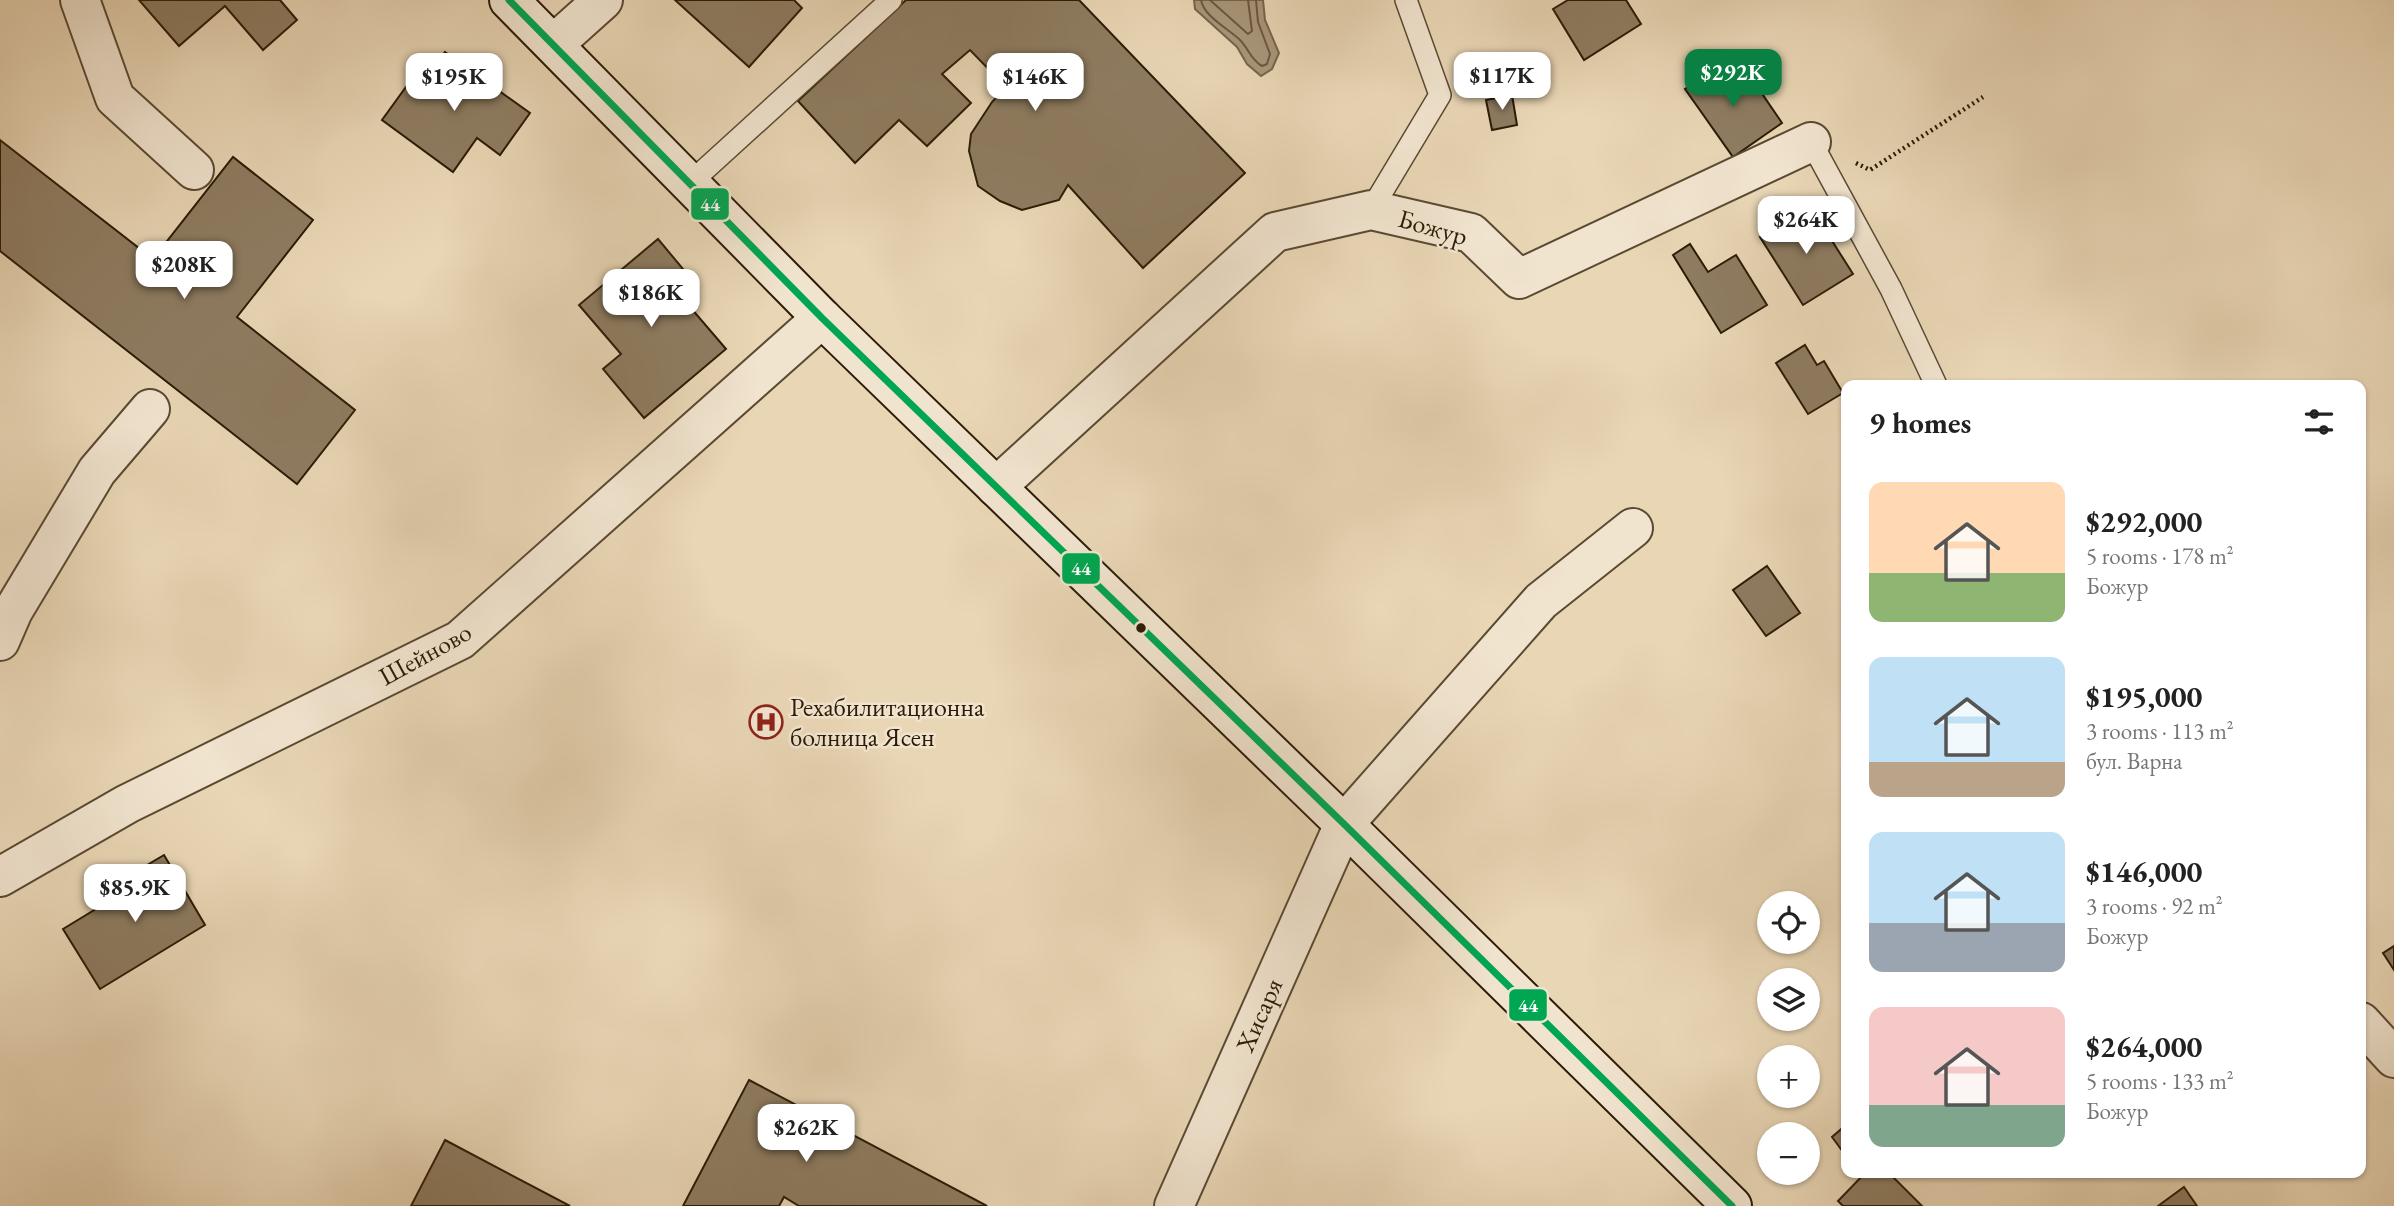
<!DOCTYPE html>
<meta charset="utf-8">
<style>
:root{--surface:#fff;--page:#f6f6f6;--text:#222;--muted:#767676;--accent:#0b8043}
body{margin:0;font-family:"EB Garamond",serif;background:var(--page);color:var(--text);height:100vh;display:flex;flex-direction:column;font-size:26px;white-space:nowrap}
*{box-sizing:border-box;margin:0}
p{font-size:23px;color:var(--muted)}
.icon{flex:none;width:38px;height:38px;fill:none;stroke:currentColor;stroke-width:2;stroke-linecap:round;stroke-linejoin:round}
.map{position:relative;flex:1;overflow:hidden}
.drawer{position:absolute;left:1841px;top:380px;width:525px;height:798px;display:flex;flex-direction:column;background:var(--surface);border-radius:14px;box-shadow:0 2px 5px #0004}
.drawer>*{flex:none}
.tools{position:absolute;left:1757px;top:891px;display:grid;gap:14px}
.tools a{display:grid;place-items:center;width:63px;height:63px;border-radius:50%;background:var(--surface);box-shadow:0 2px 5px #0004;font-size:35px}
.price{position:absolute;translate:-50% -60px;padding:0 16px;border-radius:14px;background:#fff;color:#222;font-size:23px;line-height:46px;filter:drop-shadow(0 2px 4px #0008)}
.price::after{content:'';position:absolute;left:50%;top:42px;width:21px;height:16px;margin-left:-10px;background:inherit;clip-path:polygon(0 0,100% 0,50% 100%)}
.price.current{background:var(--accent);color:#fff}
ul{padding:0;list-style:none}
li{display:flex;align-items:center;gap:21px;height:175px;padding:0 28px}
li span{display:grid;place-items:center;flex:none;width:196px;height:140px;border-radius:14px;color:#555}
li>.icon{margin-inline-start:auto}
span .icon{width:84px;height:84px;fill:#fffc;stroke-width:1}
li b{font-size:30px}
h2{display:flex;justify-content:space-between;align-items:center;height:84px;padding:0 28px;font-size:30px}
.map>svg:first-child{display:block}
</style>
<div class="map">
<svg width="2394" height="1206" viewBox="0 0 2394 1206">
<rect width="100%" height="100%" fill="#e9d6b5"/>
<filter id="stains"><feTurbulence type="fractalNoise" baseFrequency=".00286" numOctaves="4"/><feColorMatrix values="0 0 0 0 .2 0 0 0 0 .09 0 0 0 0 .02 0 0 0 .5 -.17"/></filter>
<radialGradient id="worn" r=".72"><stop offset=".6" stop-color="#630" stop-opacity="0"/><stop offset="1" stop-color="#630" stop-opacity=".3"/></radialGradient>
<polygon fill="#a8967a" stroke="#76654c" stroke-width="2" points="1194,0 1263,0 1265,20 1279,53 1272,69 1261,76 1247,64 1237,47 1195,9"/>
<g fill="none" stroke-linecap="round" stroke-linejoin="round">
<g stroke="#6a5840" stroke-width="2">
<path d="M1201,0c3,17 28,29 39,40 9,9 11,20 22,26l5,-2 3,-10 -12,-32 -2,-22"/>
<polyline points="1210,0 1248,34 1252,31 1248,0"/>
</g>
</g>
<g fill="#8e7c61" stroke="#2b1b06" stroke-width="2">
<polygon points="139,0 280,0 297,20 263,50 225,6 179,46"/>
<polygon points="675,0 794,0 802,8 749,67"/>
<polygon points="906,0 1079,0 1245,173 1143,268 1068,185 1059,200 1022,210 1000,201 978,186 969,151 971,134 992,102 1006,87 970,50 942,74 971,103 927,146 899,120 855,163 798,101"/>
<polygon points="1568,0 1626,0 1641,24 1584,60 1553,9"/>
<polygon points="445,52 530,113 500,155 477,138 453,172 382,120 419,69 428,76"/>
<polygon points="1723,62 1740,87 1752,79 1782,123 1733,157 1685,89"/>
<polygon points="1512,95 1517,125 1492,130 1486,100"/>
<polygon points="0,140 153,259 233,157 313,220 237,317 355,410 297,484 0,251"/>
<polygon points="1810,206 1853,274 1803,305 1760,237"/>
<polygon points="658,239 693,281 678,293 726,349 644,418 603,369 621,354 579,305"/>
<polygon points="1690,244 1708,272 1736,255 1767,305 1721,333 1673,255"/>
<polygon points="1805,345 1817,365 1824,361 1843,393 1808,414 1776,363"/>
<polygon points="1767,566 1800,613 1766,636 1733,590"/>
<polygon points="164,855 205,925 100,989 63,929 132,887 127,877"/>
<polygon points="2394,946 2394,970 2383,953"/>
<polygon points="749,1080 987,1206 799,1206 784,1197 779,1206 683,1206"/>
<polygon points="1846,1125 1846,1156 1832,1137"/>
<polygon points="445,1140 570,1206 411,1206"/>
<polygon points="1866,1172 1888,1172 1922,1206 1843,1206 1838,1201"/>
<polygon points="2184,1187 2197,1206 2158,1206"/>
</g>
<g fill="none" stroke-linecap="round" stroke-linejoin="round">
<defs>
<g id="lane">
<polyline points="1811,142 1891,289 1936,385"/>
<polyline points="690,183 891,0"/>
<polyline points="1371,210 1440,95 1406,0"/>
</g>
<g id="street">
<polyline points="80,0 115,98 194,170"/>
<polyline points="554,44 603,0"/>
<polyline points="996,487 1275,232 1371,210 1471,233 1519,279 1811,142"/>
<polyline points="0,641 13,611 97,471 150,409"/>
<polyline points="0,877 127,804 460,640 822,318"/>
<polyline points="2361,1022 2394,1058"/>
<polyline points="1174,1206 1344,824 1541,601 1633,528"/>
</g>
<polyline id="secondary" points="509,0 822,318 1344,824 1732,1206"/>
</defs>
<use href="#lane" stroke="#5a4a32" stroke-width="24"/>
<use href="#street" stroke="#5a4a32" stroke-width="42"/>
<use href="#secondary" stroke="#2b1b06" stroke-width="42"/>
<polyline stroke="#2b1b06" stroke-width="4.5" stroke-dasharray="2 3.5" stroke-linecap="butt" points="1856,163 1870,170 1983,97"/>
<use href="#lane" stroke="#f1e4cf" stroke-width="21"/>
<use href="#street" stroke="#f1e4cf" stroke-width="38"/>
<use href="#secondary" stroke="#f1e4cf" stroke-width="38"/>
<defs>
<polyline id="bus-1" points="509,0 822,318 1344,824 1732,1206"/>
</defs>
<use href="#bus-1" stroke="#f1e4cf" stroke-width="12"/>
<use href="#bus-1" stroke="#00a651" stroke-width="7"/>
</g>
<defs>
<symbol id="hospital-ring" viewBox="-11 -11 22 22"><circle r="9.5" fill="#f1e4cf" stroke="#8f2418" stroke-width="1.5"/><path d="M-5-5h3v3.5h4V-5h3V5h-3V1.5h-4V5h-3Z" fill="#8f2418"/></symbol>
</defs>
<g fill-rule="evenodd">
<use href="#hospital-ring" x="747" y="703" width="38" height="38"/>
</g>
<circle fill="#2b1b06" stroke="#f1e4cf" stroke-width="2.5" cx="1141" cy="628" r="6"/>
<g text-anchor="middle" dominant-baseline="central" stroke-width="5" stroke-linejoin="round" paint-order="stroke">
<g font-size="26" fill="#2b1b06" stroke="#f1e4cf">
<text transform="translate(1433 227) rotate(16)">Божур</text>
<text transform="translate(425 654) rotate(-29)">Шейново</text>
<text transform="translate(1259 1015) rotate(-66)">Хисаря</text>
</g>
<g font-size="26" fill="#2b1b06" stroke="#f1e4cf" text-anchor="start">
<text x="790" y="707">Рехабилитационна<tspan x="790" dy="30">болница Ясен</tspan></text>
</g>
</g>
<g stroke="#f1e4cf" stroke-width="2.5">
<rect x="690" y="187" width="40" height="34" rx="7" fill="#00a651"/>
<rect x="1061" y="552" width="40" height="33" rx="7" fill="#00a651"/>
<rect x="1508" y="988" width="40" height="34" rx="7" fill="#00a651"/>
</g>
<g font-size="19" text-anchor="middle" font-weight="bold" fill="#fff">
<text x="710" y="211">44</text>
<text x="1081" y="575">44</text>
<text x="1528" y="1012">44</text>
</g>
<rect width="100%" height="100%" filter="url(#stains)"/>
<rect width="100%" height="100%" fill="url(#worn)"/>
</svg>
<div class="tools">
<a><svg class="icon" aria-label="locate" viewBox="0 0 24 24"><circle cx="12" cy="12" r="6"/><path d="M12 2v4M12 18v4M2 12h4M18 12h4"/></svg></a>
<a><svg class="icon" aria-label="layers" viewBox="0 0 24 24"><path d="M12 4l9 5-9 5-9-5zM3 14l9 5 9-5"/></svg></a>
<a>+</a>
<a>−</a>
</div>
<b class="price current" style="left:1733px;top:109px">$292K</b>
<b class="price" style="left:1502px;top:112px">$117K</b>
<b class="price" style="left:454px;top:113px">$195K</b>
<b class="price" style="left:1035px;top:113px">$146K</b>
<b class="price" style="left:1806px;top:256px">$264K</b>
<b class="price" style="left:184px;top:301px">$208K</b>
<b class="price" style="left:651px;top:329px">$186K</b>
<b class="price" style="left:135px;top:924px">$85.9K</b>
<b class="price" style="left:806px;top:1164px">$262K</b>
<section class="drawer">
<h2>9 homes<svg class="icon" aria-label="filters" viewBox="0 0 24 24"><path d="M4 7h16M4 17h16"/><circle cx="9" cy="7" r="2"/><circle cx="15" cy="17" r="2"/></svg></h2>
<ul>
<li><span style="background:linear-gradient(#ffd9b3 65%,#8fb573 0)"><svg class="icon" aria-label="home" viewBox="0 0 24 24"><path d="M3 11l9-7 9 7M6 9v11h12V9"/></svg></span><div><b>$292,000</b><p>5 rooms · 178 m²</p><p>Божур</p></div></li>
<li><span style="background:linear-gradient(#bfe0f5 75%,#b9a48a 0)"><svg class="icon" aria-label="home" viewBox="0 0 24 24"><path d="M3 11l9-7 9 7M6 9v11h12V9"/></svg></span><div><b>$195,000</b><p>3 rooms · 113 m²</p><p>бул. Варна</p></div></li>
<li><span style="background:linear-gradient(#bfe0f5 65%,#9aa5b1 0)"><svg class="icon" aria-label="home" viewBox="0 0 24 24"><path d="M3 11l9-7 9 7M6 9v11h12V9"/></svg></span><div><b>$146,000</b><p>3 rooms · 92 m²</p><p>Божур</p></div></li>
<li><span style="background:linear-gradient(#f6c9c9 70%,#7fa58c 0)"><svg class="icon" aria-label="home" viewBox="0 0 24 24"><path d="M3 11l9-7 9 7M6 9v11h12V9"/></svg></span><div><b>$264,000</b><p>5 rooms · 133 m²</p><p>Божур</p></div></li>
</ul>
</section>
</div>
